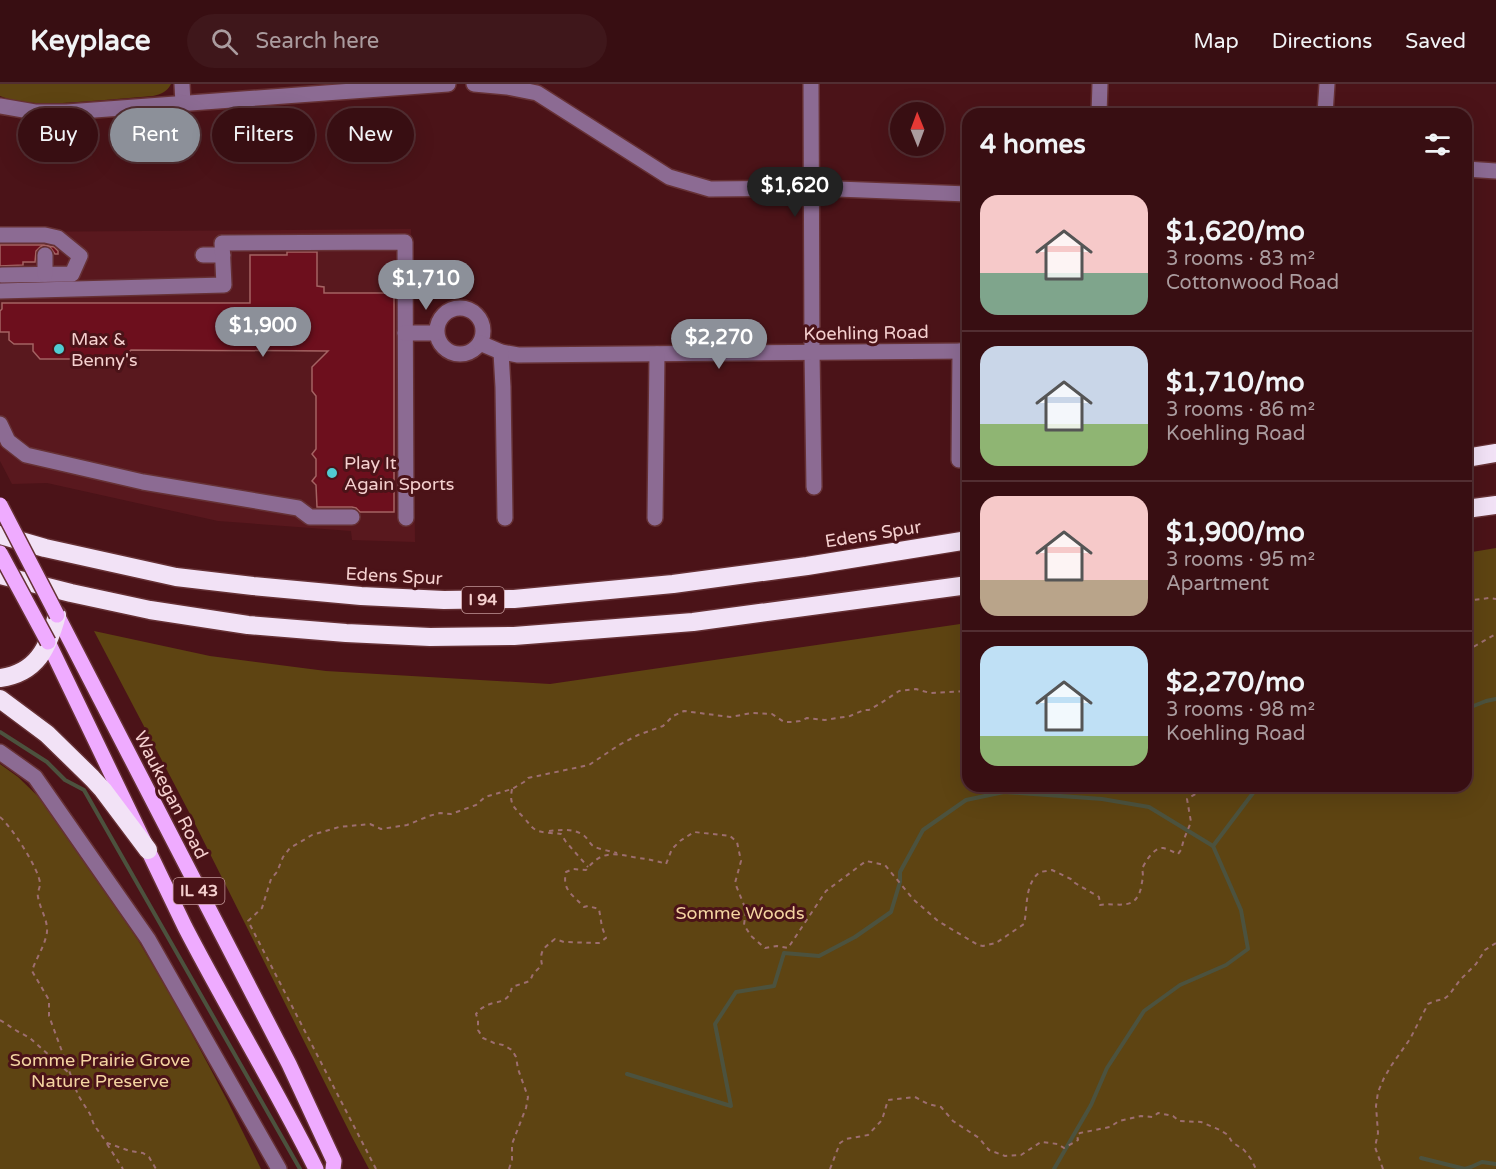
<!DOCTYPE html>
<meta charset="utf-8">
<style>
:root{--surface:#380e12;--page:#3f171b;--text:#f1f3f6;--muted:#ab9c9f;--line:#522e32;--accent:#8c9099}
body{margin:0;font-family:"Varela Round",sans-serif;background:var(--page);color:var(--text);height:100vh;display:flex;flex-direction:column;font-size:22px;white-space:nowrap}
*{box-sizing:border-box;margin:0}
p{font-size:20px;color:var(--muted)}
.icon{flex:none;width:33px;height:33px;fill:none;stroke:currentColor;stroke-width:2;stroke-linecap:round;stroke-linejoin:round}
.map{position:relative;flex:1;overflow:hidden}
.details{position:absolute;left:962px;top:24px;width:510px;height:684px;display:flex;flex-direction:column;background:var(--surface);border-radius:18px;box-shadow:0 6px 24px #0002,0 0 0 2px var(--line)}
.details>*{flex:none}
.hud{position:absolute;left:18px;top:24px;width:570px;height:54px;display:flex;gap:12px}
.needle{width:39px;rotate:359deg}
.tools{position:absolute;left:890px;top:18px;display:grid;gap:12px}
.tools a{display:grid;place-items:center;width:54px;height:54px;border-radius:50%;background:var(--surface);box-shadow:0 6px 24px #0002,0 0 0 2px var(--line);font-size:30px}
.price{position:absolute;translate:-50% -51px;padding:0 14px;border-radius:21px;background:var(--accent);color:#fff;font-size:20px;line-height:39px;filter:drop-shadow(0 2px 3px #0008)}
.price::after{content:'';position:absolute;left:50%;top:36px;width:18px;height:14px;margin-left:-9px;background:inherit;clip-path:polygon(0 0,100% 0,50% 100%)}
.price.selected{background:#222;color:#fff}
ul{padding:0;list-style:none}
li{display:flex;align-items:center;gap:18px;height:150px;padding:0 18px}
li+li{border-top:2px solid var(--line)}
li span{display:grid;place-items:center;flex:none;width:168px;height:120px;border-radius:18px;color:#555}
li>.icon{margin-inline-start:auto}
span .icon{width:72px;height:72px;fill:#fffc;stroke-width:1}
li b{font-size:26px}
h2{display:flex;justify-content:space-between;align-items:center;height:72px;padding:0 18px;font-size:26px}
.chip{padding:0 21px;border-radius:27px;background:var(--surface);box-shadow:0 6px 24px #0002,0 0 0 2px var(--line);font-size:21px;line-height:54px}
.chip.selected{background:var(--accent);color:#fff}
header{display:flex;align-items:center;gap:36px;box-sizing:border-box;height:84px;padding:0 30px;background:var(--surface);border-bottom:2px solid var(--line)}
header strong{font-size:28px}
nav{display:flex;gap:33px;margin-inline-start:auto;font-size:21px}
.search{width:420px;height:54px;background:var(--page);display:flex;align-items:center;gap:15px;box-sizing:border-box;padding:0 21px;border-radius:33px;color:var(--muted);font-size:22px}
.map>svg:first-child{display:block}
</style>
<header>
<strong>Keyplace</strong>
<div class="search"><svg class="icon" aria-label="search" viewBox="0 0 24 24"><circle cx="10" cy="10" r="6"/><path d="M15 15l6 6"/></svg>Search here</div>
<nav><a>Map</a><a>Directions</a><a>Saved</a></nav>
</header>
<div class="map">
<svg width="1496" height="1085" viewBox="0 0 1496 1085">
<rect width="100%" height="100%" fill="#4b1318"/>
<polygon fill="#59181e" points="411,145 415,458 352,456 351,447 218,437 47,399 12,400 0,377 0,148"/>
<g fill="#5e4412">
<path d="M0,0h171c-4,8 -10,10 -18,12 -20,2 -40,3 -61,5 -29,2 -64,6 -92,-5z"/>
<polygon points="1496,464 1496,1085 369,1085 353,1055 190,730 94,547 210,572 326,587 550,600 967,539 968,702 1466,702 1466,469"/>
<polygon points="0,680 18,693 46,720 138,856 177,922 228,1018 261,1085 0,1085"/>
</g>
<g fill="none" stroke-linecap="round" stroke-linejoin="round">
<g stroke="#4c523e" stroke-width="4">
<polyline points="1466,625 1486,617 1496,615"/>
<polyline points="0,648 47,678 65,696 84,706 300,1085"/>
<polyline points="1213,762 1253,709 1254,702"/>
<polyline points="627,990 731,1022 715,940 736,908 774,902 784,869 819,872 855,853 891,828 900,798 900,788 923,746 966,716 1004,708 1102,715 1149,723 1213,762 1241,826 1248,865 1226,881 1180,901 1144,927 1107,984 1091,1021 1054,1085"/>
<polyline points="1421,1074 1465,1085 1471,1083 1482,1078 1496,1080"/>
</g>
</g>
<g fill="#6d0f1d" stroke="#a46363" stroke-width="1.5">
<polygon points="0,161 44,161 54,163 58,167 58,170 55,170 50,163 44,161 40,163 36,167 35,178 23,178 23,181 0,182"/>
<polygon points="287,168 317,168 317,202 324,203 324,209 394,209 394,428 360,428 356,424 352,423 317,423 316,401 312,397 316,392 316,375 312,370 316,365 316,312 312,307 312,283 328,267 131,266 122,275 40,275 33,267 33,260 14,260 9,256 9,248 0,248 0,227 2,225 2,219 250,219 250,171 287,171"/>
</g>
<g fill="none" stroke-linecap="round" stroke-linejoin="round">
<defs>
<g id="minor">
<polyline points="182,0 183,20"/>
<polyline points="474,0 507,3 537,9 669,93 710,105 811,104 968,110"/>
<polyline points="811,0 812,269 814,403"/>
<polyline points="0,22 35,28 67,28 448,0"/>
<polyline points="1099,30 1100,0"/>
<polyline points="1325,30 1327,0"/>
<polyline points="1466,85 1496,87"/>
<polyline points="0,151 45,151 58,154 80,172 72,190 2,191"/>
<polyline points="203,171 223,171"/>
<polyline points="45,190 45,171"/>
<polyline points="0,207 224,201 222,159 405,158 406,434"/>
<circle cx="460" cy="247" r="23"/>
<polyline points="405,249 436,249"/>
<polyline points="480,259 501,268 518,271 968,267"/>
<polyline points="501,268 503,303 505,434"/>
<polyline points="0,340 8,357 26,371 143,398 298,424 310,433 352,433"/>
<polyline points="959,376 960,267"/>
<polyline points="655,434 657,270"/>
<polyline points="0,668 35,693 148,855 279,1085"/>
</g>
<g id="major">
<polyline points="57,531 289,980 334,1077 333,1085"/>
<path d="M48,558l137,285c42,81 90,160 131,242"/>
</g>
<g id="highway">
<polyline points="1466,374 1496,369"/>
<polyline points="1466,425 1496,421"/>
<polyline points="0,451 45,464 176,493 253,502 361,512 444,516 514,515 673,500 807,482 968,456"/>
<polyline points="0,491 71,509 150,526 248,541 346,549 430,553 514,552 693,538 968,501"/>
<path d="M0,594c37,-5 48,-30 57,-63"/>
<polyline points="0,615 47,650 92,694 103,706 148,766"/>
</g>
</defs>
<use href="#minor" stroke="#663135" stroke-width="18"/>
<use href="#major" stroke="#663135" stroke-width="18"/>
<use href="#highway" stroke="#663135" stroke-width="21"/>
<g stroke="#9d6e70" stroke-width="2" stroke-dasharray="4.5 4.5" stroke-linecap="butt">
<polyline points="1466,517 1489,514 1496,515"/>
<polyline points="1466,567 1496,550"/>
<path d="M512,705c-3,16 2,18 12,29 5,5 7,10 14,13 7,2 16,2 23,3l5,8 22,25"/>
<path d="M0,733c11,9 40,53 40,67 0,4 -3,8 -2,13 2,12 10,23 9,35 -2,14 -11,26 -15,39l17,29v16l29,79 12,19 4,11 13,18 23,8 13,2 6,4 7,12"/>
<path d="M549,747c11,-1 24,-3 34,4 4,2 6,8 10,11 5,3 17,5 24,7"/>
<polyline points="0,936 17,947 30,954 69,989"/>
<polyline points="107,1060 123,1085"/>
<polyline points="376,1085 248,837 262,824 271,795 277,788 283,773 290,764 312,751 339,743 370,740 381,745 407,741 429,732 440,729 451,730 476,721 485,713 512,705 524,698 528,694 589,681 619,661 638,651 663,642 673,632 684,627 730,633 752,629 772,630 784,638 793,638 800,637 807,634 825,636 850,632 864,626 869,626 881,619 899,607 916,605 930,609 968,607"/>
<path d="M509,1085l3,-9v-16l14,-36 2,-11 -10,-28 -2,-12 -4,-7 -9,-5 -9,-2 -11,-5 -5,-8v-10l-2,-6c3,-3 5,-6 8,-7 12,-8 24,-1 28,-20l18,-6 3,-7 9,-9c-3,-15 2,-17 13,-26l9,3 35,1 7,-5 -4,-11 -3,-18 -11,-3 -4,1c-12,-13 -22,-17 -18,-35l7,-3 13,1c15,-19 26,-17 47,-13 12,2 22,3 33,7l6,-15 8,-8 14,-9 36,4 7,6 4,19 -6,22 11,27 -2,15 7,11 14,12 12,-2 11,2 38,-57 40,-30 19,4 28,34 25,22 40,24 5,1 13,-3 28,-19c4,-17 0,-40 16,-52l12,-2 21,10 2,3 24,14 1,8c17,-3 35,7 41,-17 1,-7 3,-12 1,-19 3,-7 12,-22 21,-21 5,1 10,4 15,6l3,-4 3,-11 7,-17 -4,-23 22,-13"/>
<polyline points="830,1085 840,1059 846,1055 868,1051 882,1036 888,1016 915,1013 928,1020 941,1023 953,1037 979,1054 989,1066 1005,1072 1021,1071 1041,1058 1058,1060 1064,1064 1078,1056 1077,1051 1080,1049 1110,1043 1119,1037 1141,1032 1153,1033 1158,1029 1173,1032 1179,1037 1201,1038 1220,1046 1228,1051 1232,1058 1244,1066 1251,1075 1256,1085"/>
<polyline points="1383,1085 1375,1063 1378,1049 1376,1022 1378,1008 1384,994 1391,982 1410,955 1428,920 1435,917 1444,915 1449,911 1460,896 1476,880 1485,866 1496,859"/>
</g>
<use href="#minor" stroke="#8c6b93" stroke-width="15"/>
<use href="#major" stroke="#efabff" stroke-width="15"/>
<use href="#highway" stroke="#f2e2f6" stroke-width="18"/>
<defs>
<g id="major-bridge">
<polyline points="0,421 57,531"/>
<polyline points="0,469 48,558"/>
</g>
</defs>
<use href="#major-bridge" stroke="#663135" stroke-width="18" stroke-linecap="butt"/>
<use href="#major-bridge" stroke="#efabff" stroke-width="15"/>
</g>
<g fill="#51ccd2" stroke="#4b1318" stroke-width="2">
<circle cx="59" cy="265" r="6"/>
<circle cx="332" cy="389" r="6"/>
</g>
<g text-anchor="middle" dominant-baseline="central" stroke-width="6" stroke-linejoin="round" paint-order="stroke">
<g fill="#4b1318" stroke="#c29798" stroke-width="1.5">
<rect x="462" y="503" width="42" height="26" rx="4.5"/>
<rect x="173.5" y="794" width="51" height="26" rx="4.5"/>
</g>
<g font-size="16" font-weight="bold" fill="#f5d0cf">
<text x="483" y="516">I 94</text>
<text x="199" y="807">IL 43</text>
</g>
<g font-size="18" fill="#f5d0cf" stroke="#4b1318">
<text transform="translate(866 249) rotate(-1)">Koehling Road</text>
<text transform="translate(873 450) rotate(-9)">Edens Spur</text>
<text transform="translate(394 492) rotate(3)">Edens Spur</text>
<text transform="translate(171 711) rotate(63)">Waukegan Road</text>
</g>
<g font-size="18" fill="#f5d0cf" stroke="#4b1318" text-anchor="start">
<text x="71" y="255">Max &amp;<tspan x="71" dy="21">Benny's</tspan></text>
<text x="344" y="379">Play It<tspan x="344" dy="21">Again Sports</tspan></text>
</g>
<g font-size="18" fill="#f4d4a1" stroke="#4b1318">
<text x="740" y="829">Somme Woods</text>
<text x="100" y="976">Somme Prairie Grove<tspan x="100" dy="21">Nature Preserve</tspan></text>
</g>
</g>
</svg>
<div class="tools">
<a><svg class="needle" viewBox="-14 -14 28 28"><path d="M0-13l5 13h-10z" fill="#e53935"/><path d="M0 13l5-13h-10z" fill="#ab9c9f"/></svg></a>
</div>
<b class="price selected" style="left:795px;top:134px">$1,620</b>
<b class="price" style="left:426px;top:227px">$1,710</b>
<b class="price" style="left:263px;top:274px">$1,900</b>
<b class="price" style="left:719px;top:286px">$2,270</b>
<div class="hud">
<a class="chip">Buy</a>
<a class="chip selected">Rent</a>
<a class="chip">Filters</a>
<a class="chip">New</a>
</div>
<section class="details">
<h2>4 homes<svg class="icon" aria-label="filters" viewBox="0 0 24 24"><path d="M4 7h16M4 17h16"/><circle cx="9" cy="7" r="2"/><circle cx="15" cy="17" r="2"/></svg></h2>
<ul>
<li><span style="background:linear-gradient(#f6c9c9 65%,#7fa58c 0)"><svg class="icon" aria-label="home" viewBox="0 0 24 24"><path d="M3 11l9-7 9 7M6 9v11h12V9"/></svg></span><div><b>$1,620/mo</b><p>3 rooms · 83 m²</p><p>Cottonwood Road</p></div></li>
<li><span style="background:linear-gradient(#c9d6e8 65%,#8fb573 0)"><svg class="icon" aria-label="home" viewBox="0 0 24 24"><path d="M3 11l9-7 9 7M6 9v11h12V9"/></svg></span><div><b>$1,710/mo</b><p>3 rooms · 86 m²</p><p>Koehling Road</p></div></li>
<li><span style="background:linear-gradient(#f6c9c9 70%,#b9a48a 0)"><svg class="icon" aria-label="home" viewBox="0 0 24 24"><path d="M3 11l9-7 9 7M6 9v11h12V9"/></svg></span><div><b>$1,900/mo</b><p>3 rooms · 95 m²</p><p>Apartment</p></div></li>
<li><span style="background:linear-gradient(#bfe0f5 75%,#8fb573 0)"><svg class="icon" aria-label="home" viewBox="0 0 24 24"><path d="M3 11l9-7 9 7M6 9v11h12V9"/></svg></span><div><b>$2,270/mo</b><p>3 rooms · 98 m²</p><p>Koehling Road</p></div></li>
</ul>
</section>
</div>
